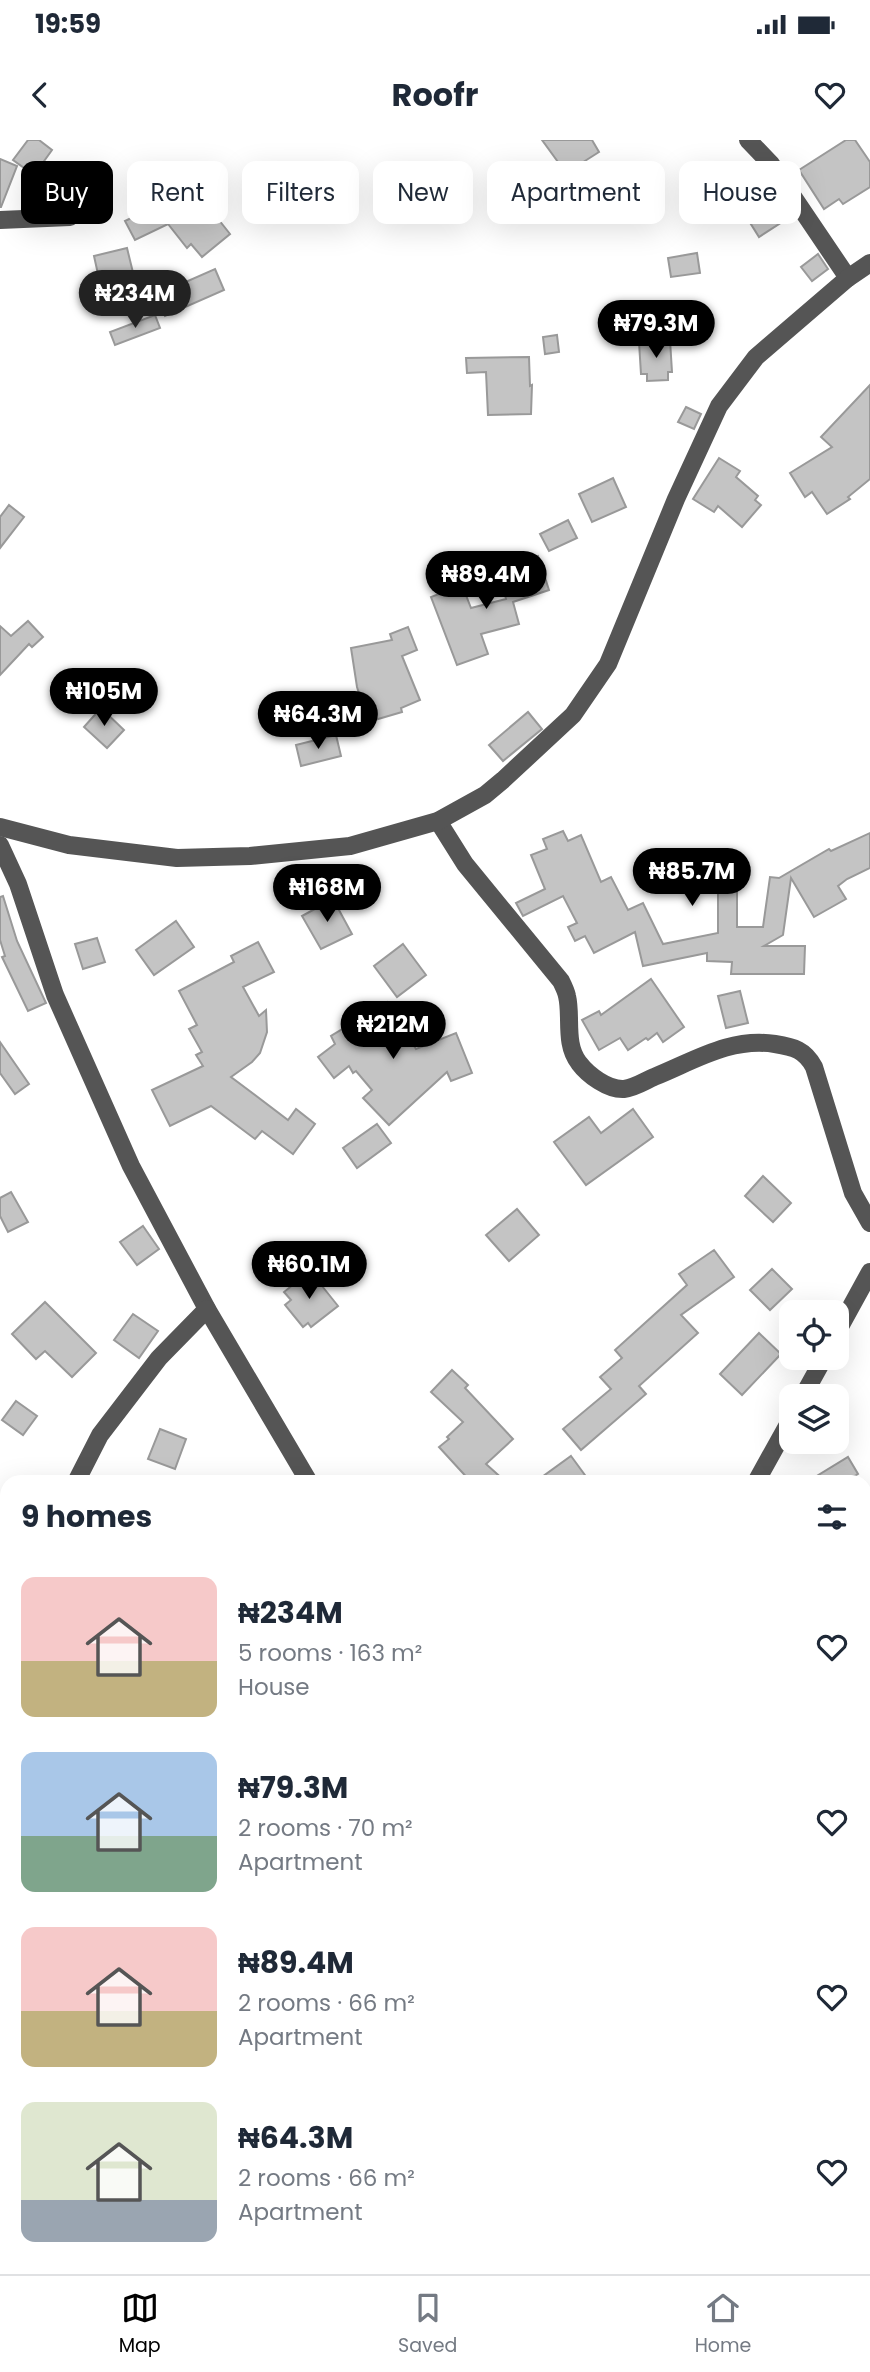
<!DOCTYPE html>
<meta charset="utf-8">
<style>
:root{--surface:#fff;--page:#f2f2f3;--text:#1f2937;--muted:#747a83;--line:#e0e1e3;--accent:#000}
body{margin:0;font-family:Poppins,sans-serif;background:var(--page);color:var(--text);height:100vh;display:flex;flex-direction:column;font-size:26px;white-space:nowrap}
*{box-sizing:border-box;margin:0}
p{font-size:23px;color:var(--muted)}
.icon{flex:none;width:38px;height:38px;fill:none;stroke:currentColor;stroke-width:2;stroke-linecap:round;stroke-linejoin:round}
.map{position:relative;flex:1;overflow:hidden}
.side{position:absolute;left:0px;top:1335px;width:872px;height:800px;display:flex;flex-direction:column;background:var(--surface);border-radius:21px 21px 0 0;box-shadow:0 7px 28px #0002}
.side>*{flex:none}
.top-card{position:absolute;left:21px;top:21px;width:830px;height:63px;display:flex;gap:14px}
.controls{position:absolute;left:779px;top:1160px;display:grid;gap:14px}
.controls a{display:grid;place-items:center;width:70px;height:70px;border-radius:14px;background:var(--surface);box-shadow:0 7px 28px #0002;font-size:35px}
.price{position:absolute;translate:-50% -60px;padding:0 16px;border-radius:24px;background:var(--accent);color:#fff;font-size:23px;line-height:46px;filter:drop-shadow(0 2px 4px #0008)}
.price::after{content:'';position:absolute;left:50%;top:42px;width:21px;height:16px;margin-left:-10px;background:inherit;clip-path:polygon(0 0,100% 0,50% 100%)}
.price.on{background:#222;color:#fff}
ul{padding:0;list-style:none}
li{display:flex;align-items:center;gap:21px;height:175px;padding:0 21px}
li span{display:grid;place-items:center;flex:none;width:196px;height:140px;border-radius:14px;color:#555}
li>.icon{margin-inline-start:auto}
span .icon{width:84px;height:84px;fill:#fffc;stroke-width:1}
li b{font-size:30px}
h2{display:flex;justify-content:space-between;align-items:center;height:84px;padding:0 21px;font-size:30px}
.pill{padding:0 24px;border-radius:14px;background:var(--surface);box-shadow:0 7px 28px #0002;font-size:24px;line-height:63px}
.pill.on{background:var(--accent);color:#fff}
.status{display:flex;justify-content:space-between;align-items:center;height:49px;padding:0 35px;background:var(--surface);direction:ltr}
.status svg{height:19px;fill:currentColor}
header{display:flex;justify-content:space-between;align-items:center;height:91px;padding:0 21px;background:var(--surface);font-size:32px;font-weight:700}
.tabs{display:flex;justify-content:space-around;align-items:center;height:98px;border-top:2px solid var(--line);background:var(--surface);font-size:19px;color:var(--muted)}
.tabs a{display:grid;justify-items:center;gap:4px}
.tabs .on{color:var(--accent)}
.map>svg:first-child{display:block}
</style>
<div class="status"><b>19:59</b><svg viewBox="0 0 49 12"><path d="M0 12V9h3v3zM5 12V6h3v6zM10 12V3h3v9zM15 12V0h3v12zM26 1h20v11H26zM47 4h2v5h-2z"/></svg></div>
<header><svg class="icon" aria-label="back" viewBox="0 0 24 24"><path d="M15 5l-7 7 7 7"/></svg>Roofr<svg class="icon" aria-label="heart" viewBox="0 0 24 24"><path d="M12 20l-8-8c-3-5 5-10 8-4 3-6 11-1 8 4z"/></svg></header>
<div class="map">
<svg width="870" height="2134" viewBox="0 0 870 2134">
<rect width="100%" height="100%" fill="#fff"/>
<g fill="#c4c4c4" stroke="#999" stroke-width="2">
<polygon points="28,0 39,0 52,10 34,35 13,20"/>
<polygon points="542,0 592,0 599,12 566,33"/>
<polygon points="846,0 855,0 870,22 870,47 843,64 839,59 824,69 799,30"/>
<polygon points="0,19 17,26 1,67 0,67"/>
<polygon points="186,41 201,59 210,53 223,69 215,75 230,94 202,117 191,104 187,108 168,84 135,100 125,81 156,66"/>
<polygon points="776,54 790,77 759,97 744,73"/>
<polygon points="127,108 137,149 103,157 94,116"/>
<polygon points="697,113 700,133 671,137 668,118"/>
<polygon points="818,114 828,129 812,141 801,127"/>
<polygon points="215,129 224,150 165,176 156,155"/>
<polygon points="155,175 160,188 115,205 110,192"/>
<polygon points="557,195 559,212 545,214 543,197"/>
<polygon points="670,200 672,232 668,232 668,240 647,241 647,234 641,234 639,202"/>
<polygon points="529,217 530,246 532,245 531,274 488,275 486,232 467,233 466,218"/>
<polygon points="870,245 870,339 848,357 850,359 827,374 812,352 805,357 790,333 832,307 821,297"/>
<polygon points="686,267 701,274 694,289 678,282"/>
<polygon points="719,318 740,331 736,337 758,356 755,360 761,365 742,387 718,366 714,372 693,359"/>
<polygon points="613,338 626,367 592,382 579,354"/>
<polygon points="9,365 24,377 0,408 0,377"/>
<polygon points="568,380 577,398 549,411 540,394"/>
<polygon points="538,416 549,450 513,462 519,484 481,494 488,514 457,525 431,457 462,445 471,468 506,459 502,443 518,439 513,424"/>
<polygon points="28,481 43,497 32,507 29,504 0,535 0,486 11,496"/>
<polygon points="408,487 417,510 402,516 420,560 401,568 402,572 368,582 357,547 351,508 392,500 390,494"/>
<polygon points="101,568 124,590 107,608 84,587"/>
<polygon points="528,572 542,589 503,621 489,605"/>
<polygon points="336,595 341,616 301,626 296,605"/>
<polygon points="563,691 568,701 581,695 601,742 611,737 628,770 643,763 663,804 718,793 718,751 737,751 737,787 763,787 770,737 779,738 829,709 831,711 870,693 870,728 847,739 838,746 846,759 814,777 791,738 783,795 764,806 805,806 804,834 731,834 732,822 707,821 707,813 643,826 635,792 594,813 585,796 575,801 568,787 577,783 563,756 523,776 516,763 545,749 531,715 547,709 543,699"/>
<polygon points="3,756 17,801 46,863 28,871 2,817 5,816 0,800 0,757"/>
<polygon points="333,759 352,794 321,809 302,776"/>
<polygon points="176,781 194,807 154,835 136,810"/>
<polygon points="97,798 105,822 83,829 75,804"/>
<polygon points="258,802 274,832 243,847 259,876 266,870 267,892 260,913 252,922 231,937 288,980 296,969 315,984 293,1014 262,991 255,999 211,966 170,986 152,950 203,926 196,915 202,912 189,889 197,885 179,851 234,822 231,816"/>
<polygon points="403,804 426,835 397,857 374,826"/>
<polygon points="651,839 684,887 663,902 657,893 648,900 646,898 628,910 620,898 599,910 582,880 599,871 601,875"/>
<polygon points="740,851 748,883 726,888 718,856"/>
<polygon points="387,862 416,909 456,893 472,933 451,941 447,932 389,985 363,958 372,950 356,931 353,933 349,926 334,938 318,917 335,904 331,896"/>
<polygon points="0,902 29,944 15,954 0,933"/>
<polygon points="633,969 653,997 586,1045 554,1002 589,977 601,993"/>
<polygon points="377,984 391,1003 357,1028 343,1008"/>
<polygon points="763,1036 791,1063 773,1082 745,1056"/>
<polygon points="11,1052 28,1082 8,1092 0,1076 0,1058"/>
<polygon points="517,1069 539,1095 509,1121 486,1095"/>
<polygon points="143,1086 159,1109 137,1125 120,1102"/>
<polygon points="714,1110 734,1137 681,1175 698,1193 639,1246 646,1254 581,1310 563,1289 611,1249 600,1237 622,1218 615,1210 687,1145 679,1134"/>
<polygon points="772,1129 792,1149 770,1170 750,1150"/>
<polygon points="310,1131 338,1166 311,1187 308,1183 303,1187 285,1165 291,1160 284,1152"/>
<polygon points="45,1162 96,1213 72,1237 45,1211 36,1219 12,1194"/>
<polygon points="133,1174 158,1191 139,1218 114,1200"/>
<polygon points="759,1193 781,1214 742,1255 720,1234"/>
<polygon points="452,1230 468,1245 465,1248 513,1299 486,1324 506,1342 471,1342 439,1307 449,1299 447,1297 463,1282 431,1252"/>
<polygon points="16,1261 37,1276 23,1295 2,1280"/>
<polygon points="160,1289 186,1299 175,1329 148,1319"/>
<polygon points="571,1316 590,1342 535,1342"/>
<polygon points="848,1317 858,1334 844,1342 807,1342"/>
</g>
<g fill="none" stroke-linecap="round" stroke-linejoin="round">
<defs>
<polyline id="major" points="0,2126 4,2134"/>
</defs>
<use href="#major" stroke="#dbdbdb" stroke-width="21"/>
<g stroke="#555" stroke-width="18">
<polyline points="748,0 771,24 848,138"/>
<polyline points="0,80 70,77"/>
<path d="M438,681l27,43 96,117c2,4 5,10 6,15 5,21 -3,48 12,67 9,12 29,27 45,26 10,-1 21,-8 30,-12 40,-16 76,-40 121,-33 19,3 30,6 39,23l39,126 17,30"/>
<polyline points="0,687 69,705 177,718 250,716 350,706 438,681 485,655 503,640 573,575 608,524 676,359 719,266 756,217 848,138 870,123"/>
<polyline points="0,705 18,744 55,855 131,1026 207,1169 309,1342"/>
<polyline points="836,1194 870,1132"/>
<polyline points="803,1256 824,1218"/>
<polyline points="76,1342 100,1295 159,1218 207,1169"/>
<polyline points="756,1342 791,1279"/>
<polyline points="0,1498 7,1487"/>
<polyline points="777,2128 780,2134"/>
<polyline points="364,2134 371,2128"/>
</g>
<use href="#major" stroke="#000" stroke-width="18"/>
</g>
</svg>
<div class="controls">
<a><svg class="icon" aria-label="locate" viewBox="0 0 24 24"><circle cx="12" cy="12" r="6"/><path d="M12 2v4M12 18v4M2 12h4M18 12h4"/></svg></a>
<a><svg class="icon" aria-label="layers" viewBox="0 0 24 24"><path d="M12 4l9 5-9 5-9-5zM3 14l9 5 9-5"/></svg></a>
</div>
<b class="price on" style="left:135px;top:190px">₦234M</b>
<b class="price" style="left:656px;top:220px">₦79.3M</b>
<b class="price" style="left:486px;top:471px">₦89.4M</b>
<b class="price" style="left:104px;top:588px">₦105M</b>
<b class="price" style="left:318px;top:611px">₦64.3M</b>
<b class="price" style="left:692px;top:768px">₦85.7M</b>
<b class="price" style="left:327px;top:784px">₦168M</b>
<b class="price" style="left:393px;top:921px">₦212M</b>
<b class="price" style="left:309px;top:1161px">₦60.1M</b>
<div class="top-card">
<a class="pill on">Buy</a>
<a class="pill">Rent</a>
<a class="pill">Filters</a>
<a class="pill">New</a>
<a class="pill">Apartment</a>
<a class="pill">House</a>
</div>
<section class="side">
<h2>9 homes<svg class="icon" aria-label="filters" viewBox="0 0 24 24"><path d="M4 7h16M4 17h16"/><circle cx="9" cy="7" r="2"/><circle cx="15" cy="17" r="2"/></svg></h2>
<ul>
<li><span style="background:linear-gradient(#f6c9c9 60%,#c2b280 0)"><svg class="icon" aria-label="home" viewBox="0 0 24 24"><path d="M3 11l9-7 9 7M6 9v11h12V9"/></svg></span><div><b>₦234M</b><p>5 rooms · 163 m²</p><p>House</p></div><svg class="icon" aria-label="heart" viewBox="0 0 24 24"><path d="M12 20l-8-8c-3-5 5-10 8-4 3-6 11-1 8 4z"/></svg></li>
<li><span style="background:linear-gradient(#a9c7e8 60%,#7fa58c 0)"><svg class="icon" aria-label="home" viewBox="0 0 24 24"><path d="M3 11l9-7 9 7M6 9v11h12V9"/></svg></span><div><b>₦79.3M</b><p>2 rooms · 70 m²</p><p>Apartment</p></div><svg class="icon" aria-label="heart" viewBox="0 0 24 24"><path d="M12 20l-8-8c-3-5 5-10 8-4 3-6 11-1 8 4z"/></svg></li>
<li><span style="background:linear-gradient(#f6c9c9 60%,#c2b280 0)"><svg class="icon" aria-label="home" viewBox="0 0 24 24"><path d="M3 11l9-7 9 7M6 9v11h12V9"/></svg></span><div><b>₦89.4M</b><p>2 rooms · 66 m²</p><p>Apartment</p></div><svg class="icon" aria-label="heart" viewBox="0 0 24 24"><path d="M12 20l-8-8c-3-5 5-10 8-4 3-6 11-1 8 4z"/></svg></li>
<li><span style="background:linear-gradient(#dfe7d0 70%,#9aa5b1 0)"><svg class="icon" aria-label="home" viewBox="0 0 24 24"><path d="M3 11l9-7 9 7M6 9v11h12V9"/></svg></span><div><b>₦64.3M</b><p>2 rooms · 66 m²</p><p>Apartment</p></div><svg class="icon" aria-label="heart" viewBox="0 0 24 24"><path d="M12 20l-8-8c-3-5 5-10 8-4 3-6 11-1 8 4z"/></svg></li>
</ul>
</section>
</div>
<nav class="tabs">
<a class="on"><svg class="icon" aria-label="map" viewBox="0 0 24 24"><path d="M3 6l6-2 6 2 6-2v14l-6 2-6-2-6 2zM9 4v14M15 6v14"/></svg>Map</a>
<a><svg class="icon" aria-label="saved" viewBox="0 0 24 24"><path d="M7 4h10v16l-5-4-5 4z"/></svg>Saved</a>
<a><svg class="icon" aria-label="home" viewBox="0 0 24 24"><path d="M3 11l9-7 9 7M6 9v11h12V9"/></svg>Home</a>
</nav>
